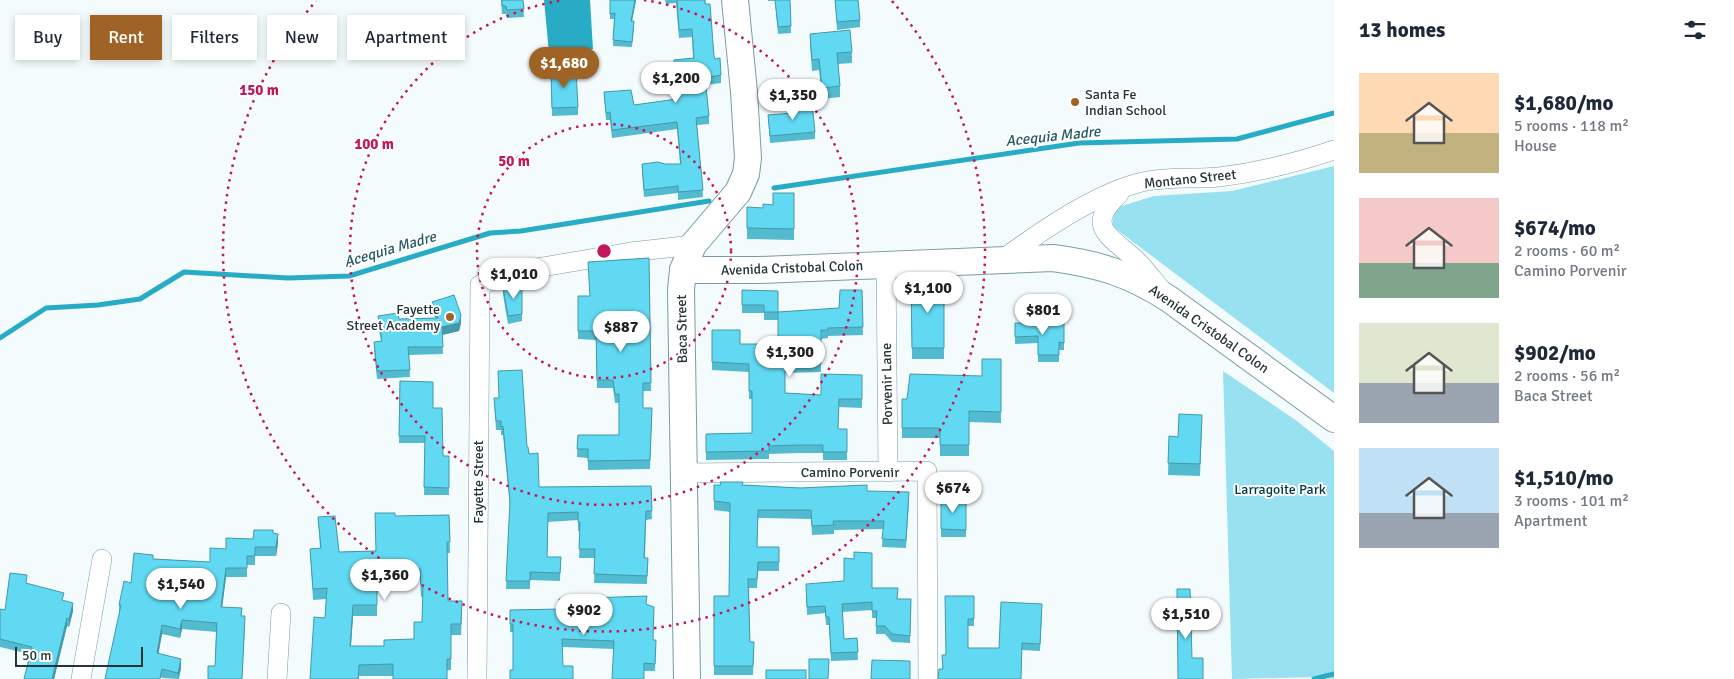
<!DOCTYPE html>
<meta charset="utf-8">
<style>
:root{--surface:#fff;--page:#f2f2f3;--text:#1f2937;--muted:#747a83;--accent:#9f6425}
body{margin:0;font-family:Signika,sans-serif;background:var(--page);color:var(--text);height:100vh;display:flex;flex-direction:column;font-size:19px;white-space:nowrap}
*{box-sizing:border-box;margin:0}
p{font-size:16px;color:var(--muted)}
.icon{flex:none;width:28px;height:28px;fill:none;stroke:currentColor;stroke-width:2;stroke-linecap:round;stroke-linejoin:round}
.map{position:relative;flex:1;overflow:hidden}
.details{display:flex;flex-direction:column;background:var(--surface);width:400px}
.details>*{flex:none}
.top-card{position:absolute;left:15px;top:15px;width:475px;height:45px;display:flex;gap:10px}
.scale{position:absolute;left:15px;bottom:12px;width:128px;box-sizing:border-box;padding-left:5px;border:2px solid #253437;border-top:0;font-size:14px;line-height:18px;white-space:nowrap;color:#253437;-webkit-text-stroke:4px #fff;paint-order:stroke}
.price{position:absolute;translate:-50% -42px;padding:0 11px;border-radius:18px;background:#fff;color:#222;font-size:16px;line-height:32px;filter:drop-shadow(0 1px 2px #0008)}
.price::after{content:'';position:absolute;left:50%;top:30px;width:15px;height:11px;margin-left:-8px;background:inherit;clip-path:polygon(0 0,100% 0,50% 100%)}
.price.active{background:var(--accent);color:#fff}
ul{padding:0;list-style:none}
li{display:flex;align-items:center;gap:15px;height:125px;padding:0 25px}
li span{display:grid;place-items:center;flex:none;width:140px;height:100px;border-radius:0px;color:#555}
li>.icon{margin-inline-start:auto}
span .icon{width:60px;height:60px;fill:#fffc;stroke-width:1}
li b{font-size:21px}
h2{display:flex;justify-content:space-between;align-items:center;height:60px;padding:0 25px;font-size:21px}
.chip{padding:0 18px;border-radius:0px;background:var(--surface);box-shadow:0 2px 8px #0003;font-size:18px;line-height:45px}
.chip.active{background:var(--accent);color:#fff}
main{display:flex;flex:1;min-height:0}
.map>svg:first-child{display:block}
</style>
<main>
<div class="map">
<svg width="1334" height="679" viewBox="0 0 1334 679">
<rect width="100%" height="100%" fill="#f4fbfd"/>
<g fill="#97e1f1">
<polygon points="1334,166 1334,393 1112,226 1115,208 1154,196 1232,191"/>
<polygon points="1223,371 1297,421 1334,451 1334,679 1321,677 1232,679"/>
</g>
<polygon fill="#28acc5" points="544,0 590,0 593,49 549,53"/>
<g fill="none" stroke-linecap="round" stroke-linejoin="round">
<g stroke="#28acc5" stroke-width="5">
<polyline points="774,188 1079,143 1237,139 1334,113"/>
<polyline points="0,338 46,308 98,305 140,299 184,272 288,278 349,276 490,233 521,231 709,201"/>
<polyline points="1314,679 1334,674"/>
</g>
<defs>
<g id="street">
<path d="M1119,194c-36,34 -7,43 18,67 9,9 17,20 25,29"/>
<path d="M1003,259c38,-28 97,-69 144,-78 24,-4 48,-2 72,-4 40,-5 77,-14 115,-27"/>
<polyline points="886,265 888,472"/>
<polyline points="684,473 927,471 928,679"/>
<polyline points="81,679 102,559"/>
<polyline points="277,679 281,613"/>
<polyline points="477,679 480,285 519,271 631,252 693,245"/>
</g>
<g id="secondary">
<path d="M683,270h77l293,-12c46,6 77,16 116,41l165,120"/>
<polyline points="687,679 681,290 683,270 693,245 738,192 746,174 748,158 744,92 735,0"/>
</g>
</defs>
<use href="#street" stroke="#799ca4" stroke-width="20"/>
<use href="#secondary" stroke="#799ca4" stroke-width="28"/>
<use href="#street" stroke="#fff" stroke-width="19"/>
<use href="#secondary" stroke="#fff" stroke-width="26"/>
</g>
<g fill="#53bbd0" fill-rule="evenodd">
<polygon points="501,0 523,0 524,17 507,18 506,14 502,14"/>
<polygon points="610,0 636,0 632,21 634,27 632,47 613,46 614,19 610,19"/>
<polygon points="665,0 705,0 714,56 721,75 721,83 706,85 709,116 709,124 697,125 703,197 678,200 678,193 644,197 642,171 642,164 680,164 677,129 612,138 610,120 606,120 604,92 634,105 676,99 674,60 693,58 692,37 679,38 676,3 666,4"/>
<polygon points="768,0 790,0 791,33 778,34 775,1 768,1"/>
<polygon points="835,0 860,20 860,27 837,30"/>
<polygon points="810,34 852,52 852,63 838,64 840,86 840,97 822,99 819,70 812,71 810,45"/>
<polygon points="551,79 578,107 578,115 552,116"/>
<polygon points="792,105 815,132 815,139 770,143 768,115 792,113"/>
<polygon points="794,193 794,240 747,239 747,228 763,208 773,205"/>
<polygon points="649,258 651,391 643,391 643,408 652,408 650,469 588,470 588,458 577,457 578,435 619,435 619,403 615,403 613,388 597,388 596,340 578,339 578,296 590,296 588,262"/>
<polygon points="944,279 944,359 912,359 911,280"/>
<polygon points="522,284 522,321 508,324 503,295 503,287"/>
<polygon points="742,290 778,312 839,308 862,290 863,335 828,336 828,338 821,339 821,372 785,373 785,393 821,395 862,375 862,408 839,407 838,429 847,429 847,460 823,460 823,453 798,453 769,454 769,459 706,460 706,434 752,433 752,399 749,399 749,372 712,370 712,330 740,344 778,344 778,320 764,320 764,313 742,313"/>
<polygon points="432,302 461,323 459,331 442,335 443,354 409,355 410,377 377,379 374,350 374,342 381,341 378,324 378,316 399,319 435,318 432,309"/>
<polygon points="1015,323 1064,323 1064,350 1059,350 1059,362 1038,362 1038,343 1015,344"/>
<polygon points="1001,359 1001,423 969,422 969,456 940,456 940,438 902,438 902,399 907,399 982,376"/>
<polygon points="400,381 433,408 443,456 449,456 449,495 424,495 425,443 399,443"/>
<polygon points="494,398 527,447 539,487 651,486 652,519 646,520 645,558 648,558 647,584 594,583 595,558 579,558 580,531 578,531 578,520 548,522 547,557 561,557 560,581 530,580 530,589 506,589 510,507 503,435 501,435 501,430 496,430"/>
<polygon points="1202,426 1200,476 1168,475 1169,436 1178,437"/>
<polygon points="714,485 743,485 867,491 909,500 906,548 882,547 883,529 834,530 834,534 812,535 811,519 758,518 757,547 779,547 779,571 758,571 757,588 749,588 750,642 754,642 753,675 714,675 714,596 729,596 730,512 714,510"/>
<polygon points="941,499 966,500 966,537 941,537"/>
<path d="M449,515l1,38h-3l1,48 14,12 -1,22h-10v35l-58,6h-34v3h-49l15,-61 1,-19 -13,1 -3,-51 10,-1 -2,-31 21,35 36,-1 20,-35zM420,580l1,17 2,-1 -1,26 -8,17 -30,7h-33l2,-30h24v-28h5v-7z"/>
<polygon points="273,533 278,543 276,556 255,556 255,565 247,565 247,577 226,577 222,607 242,616 245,625 242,679 208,679 215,666 216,632 182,629 180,638 162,634 158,654 181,668 179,679 162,678 119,614 119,605 131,583 153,559 210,562 226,549 253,539"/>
<polygon points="27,584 64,601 73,611 69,627 67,626 54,679 24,679 30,654 0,647 0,609 5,610"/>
<polygon points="806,584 872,588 898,599 911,599 910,643 892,642 885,634 876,634 876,618 872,618 872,610 842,612 844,639 857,638 858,660 831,661 829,625 826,625 825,613 807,615"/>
<polygon points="974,596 974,626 968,626 968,648 999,648 1042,612 1040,651 1022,650 942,669"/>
<polygon points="559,599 647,604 653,640 656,648 655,671 644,671 614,649 563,647 513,632 510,632 510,610 560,609"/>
</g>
<g fill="#4498a9">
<polygon points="635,0 636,0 631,26 631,21"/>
<polygon points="461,315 461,323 459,331 442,335 442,327"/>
<polygon points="278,534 278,543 276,556 276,547"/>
<polygon points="226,568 226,577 221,616 221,607"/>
<polygon points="73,603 73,611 69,627 69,619"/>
<polygon points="353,605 353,616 350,658 350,646"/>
<polygon points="67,618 67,626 54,679 52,679"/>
<polygon points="182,620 182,629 180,638 180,629"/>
<polygon points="162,625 162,634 157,662 157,653"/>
<polygon points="181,659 181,668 178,679 178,673"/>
</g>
<g fill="#61d9f2" stroke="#4498a9" fill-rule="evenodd">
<polygon points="502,0 523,0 524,9 507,10 506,6 502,6"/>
<polygon points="610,0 635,0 631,21 634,21 632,42 613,40 615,13 610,14"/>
<polygon points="677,0 705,0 705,4 710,4 714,56 715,59 720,58 721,75 705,78 709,116 696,118 703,190 678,192 678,186 644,190 642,164 658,162 665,164 681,164 677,122 612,130 610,112 606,113 604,92 631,90 634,105 677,99 674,60 694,58 692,29 679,30"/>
<polygon points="775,0 790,0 791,26 778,27"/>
<polygon points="835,0 858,0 860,20 837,22"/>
<polygon points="850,30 852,52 837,53 840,86 822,88 819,59 812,60 810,34"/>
<polygon points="576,70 578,107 552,108 551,71"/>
<polygon points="812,103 815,132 770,136 768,115 793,113 792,105"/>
<polygon points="773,193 794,193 794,229 747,228 747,207 763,208 763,204 773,205"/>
<polygon points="649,258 651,383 643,383 643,408 652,408 650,460 588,461 588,449 577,449 578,435 619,435 619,394 615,394 613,380 597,380 596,331 578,331 578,296 590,296 588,262"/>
<polygon points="944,279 944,348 912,348 911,280"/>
<polygon points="522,284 522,314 508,316 503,287"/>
<polygon points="742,290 778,291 778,312 839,308 840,290 862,290 863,327 828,328 828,330 821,330 821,364 785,365 785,393 821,395 821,374 862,375 862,399 839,399 838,429 847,429 847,452 823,452 823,445 798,445 769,446 769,451 706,452 706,434 752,433 752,391 749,391 749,364 712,362 712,330 740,330 740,344 778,344 778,312 764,312 764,305 742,305"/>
<polygon points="454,295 461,315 459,323 442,327 443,347 408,347 410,370 377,371 374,342 382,341 378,316 398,313 399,319 438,318 432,302"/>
<polygon points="1015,323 1064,323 1064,343 1059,342 1059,355 1038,355 1038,336 1015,337"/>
<polygon points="982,359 1001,359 1001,412 969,411 969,445 940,445 940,428 902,428 902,399 907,399 910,374 982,376"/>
<polygon points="522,370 527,447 528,447 529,454 538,453 539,487 651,486 652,511 646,511 644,558 648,558 647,576 594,574 595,549 579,549 580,522 578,522 578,512 548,513 547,557 561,557 560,573 530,572 530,581 506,581 510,501 503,426 501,427 501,421 496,421 494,398 499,398 498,371"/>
<polygon points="400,381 433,382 433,408 442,408 443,456 449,456 449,488 424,487 425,436 399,436"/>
<polygon points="1179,414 1202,415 1200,464 1168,463 1169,436 1178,437"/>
<polygon points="720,482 743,482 742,485 800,488 867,485 867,491 909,492 906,540 882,539 884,521 833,521 834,525 812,526 811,510 758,510 757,547 779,547 779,562 758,562 757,579 748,579 750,642 754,642 753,666 714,666 714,596 729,596 730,503 714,501 714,485 721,485"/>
<polygon points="941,499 966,500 966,530 941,529"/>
<path d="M375,513h20v3l54,-1 1,27h-3l1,59h14l-1,23h-10v35h-4v20h-54v-15l-34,1 -1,14h-48l4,-62 11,1 2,-30 -14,1 -3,-40 11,-1 -3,-31 17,-1 4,36 37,-1zM420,569l1,16h2l-1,37h-8v17l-30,1v6h-34l3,-41h24v-28l5,-1v-6z"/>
<polygon points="254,530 273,530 273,533 278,534 276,547 255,547 255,556 247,556 247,568 226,568 221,607 242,608 241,616 245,616 242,679 208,679 208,666 215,666 217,623 182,620 180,629 162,625 157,653 181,659 178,673 162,669 160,679 105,679 121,605 119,605 124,581 131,583 134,553 153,555 153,559 210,562 210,548 226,549 226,538 253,539"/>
<polygon points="854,552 872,553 872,588 898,588 897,599 911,599 910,636 892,634 885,626 876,626 877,611 872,611 872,602 842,604 844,639 857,638 858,652 831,653 829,617 826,617 825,606 807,607 806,584 844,581 844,558 854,559"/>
<polygon points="10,573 27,575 26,583 64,593 62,600 73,603 69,619 67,618 52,679 24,679 32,647 0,639 0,609 5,610"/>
<polygon points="1177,589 1190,589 1192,658 1203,658 1203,679 1178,679"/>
<polygon points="647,596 646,604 654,607 653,640 656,640 655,664 644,663 644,679 612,679 614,641 562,639 563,666 573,666 573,679 510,679 510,670 513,670 513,624 510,624 510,610 560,609 559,599"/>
<polygon points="945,596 974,596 974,619 968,619 968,648 999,648 1001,602 1042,604 1040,644 1022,643 1021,679 938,679 939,669 943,669 942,655 946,655"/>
<polygon points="809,659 829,659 828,679 809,679"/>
<polygon points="872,660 910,661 910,679 871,679"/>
<rect x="766" y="670" width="40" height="9"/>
</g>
<g fill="none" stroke="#c2185b" stroke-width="2.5" stroke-dasharray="2.5 5">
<circle cx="604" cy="251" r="127"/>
<path d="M644 0A254 254 0 1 1 564 0"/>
<path d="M892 1A381 381 0 1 1 316 1"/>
</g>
<g fill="#9f6425" stroke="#fff" stroke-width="2">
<circle cx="1075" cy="102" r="5"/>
<circle cx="450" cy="317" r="5"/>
</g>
<g text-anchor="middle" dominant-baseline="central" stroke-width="4" stroke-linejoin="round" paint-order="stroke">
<g font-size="14" fill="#253437" stroke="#fff" text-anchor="start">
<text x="1085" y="94">Santa Fe<tspan x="1085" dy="16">Indian School</tspan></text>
<text x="440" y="309" text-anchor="end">Fayette<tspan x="440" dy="16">Street Academy</tspan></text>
</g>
<g font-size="14" fill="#253437" stroke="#fff">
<text transform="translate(1190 179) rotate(-6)">Montano Street</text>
<text transform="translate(792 268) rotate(-2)">Avenida Cristobal Colon</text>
<text transform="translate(682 329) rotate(-91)">Baca Street</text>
<text transform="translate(1209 329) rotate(35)">Avenida Cristobal Colon</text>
<text transform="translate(887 384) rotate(-91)">Porvenir Lane</text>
<text x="850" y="472">Camino Porvenir</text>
<text transform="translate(478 482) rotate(-90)">Fayette Street</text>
</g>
<g font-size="14" fill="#003943" stroke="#fff">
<text x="1280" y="489">Larragoite Park</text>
</g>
<g font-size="15" font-style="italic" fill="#275a65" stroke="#fff">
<text transform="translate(1053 136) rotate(-6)">Acequia Madre</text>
<text transform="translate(390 249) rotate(-16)">Acequia Madre</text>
</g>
</g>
<circle cx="604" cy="251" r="8" fill="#c2185b" stroke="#fff" stroke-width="2.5"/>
<g font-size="15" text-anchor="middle" font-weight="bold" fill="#c2185b" stroke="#fff" stroke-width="4" stroke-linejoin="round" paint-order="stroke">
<text x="259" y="95">150 m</text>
<text x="374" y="149">100 m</text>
<text x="514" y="166">50 m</text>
</g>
</svg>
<div class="scale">50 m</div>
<b class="price active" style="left:564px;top:89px">$1,680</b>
<b class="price" style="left:676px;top:104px">$1,200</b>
<b class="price" style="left:793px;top:121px">$1,350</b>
<b class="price" style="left:514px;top:300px">$1,010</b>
<b class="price" style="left:928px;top:314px">$1,100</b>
<b class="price" style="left:1043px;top:336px">$801</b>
<b class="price" style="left:621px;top:353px">$887</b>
<b class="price" style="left:790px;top:378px">$1,300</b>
<b class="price" style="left:953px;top:514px">$674</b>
<b class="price" style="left:385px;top:601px">$1,360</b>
<b class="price" style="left:181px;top:610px">$1,540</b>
<b class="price" style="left:584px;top:636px">$902</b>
<b class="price" style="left:1186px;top:640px">$1,510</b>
<div class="top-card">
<a class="chip">Buy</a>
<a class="chip active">Rent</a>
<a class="chip">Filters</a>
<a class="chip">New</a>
<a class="chip">Apartment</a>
</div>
</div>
<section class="details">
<h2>13 homes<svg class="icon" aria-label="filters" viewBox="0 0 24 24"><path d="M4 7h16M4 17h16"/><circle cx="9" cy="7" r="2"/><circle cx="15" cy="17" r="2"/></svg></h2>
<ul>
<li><span style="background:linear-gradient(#ffd9b3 60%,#c2b280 0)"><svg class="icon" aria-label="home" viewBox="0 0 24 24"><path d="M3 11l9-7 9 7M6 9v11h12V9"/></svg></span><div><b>$1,680/mo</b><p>5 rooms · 118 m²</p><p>House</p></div></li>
<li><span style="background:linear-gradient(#f6c9c9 65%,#7fa58c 0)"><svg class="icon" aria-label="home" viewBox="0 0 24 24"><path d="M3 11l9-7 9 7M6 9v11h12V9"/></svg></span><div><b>$674/mo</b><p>2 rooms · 60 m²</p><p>Camino Porvenir</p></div></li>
<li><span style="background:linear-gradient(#dfe7d0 60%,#9aa5b1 0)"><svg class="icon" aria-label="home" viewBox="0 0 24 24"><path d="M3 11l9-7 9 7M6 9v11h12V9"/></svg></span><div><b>$902/mo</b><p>2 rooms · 56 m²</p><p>Baca Street</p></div></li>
<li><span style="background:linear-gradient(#bfe0f5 65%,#9aa5b1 0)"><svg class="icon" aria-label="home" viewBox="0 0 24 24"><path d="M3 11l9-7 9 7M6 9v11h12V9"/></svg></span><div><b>$1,510/mo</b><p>3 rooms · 101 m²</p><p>Apartment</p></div></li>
</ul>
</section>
</main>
